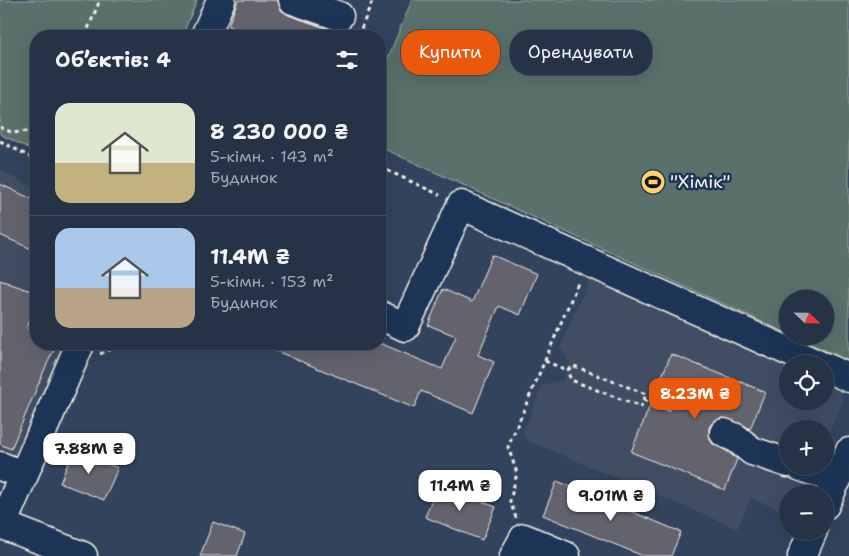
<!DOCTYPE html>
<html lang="uk">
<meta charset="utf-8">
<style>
:root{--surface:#263246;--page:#2e3a4d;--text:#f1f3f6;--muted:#a4aab3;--line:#424d5f;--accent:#ea580c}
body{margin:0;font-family:"Shantell Sans",sans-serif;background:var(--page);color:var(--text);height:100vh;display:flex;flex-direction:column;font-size:19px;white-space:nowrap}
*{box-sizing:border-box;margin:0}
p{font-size:16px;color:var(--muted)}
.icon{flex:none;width:28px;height:28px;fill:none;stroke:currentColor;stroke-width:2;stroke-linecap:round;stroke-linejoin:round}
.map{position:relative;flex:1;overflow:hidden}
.drawer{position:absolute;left:30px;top:30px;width:356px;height:320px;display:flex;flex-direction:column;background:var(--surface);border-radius:20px;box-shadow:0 5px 20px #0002,0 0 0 1px var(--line)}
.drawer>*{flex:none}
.banner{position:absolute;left:401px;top:30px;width:372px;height:45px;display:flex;gap:10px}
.needle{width:32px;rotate:112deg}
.buttons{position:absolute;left:779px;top:290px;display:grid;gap:10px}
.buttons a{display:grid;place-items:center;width:55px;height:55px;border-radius:50%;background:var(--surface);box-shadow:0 5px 20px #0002,0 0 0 1px var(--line);font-size:25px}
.price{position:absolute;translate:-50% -42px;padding:0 11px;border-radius:10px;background:#fff;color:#222;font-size:16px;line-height:32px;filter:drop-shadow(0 1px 2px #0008)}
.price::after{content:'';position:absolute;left:50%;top:30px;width:15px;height:11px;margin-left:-8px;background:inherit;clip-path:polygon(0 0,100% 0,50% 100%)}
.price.selected{background:var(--accent);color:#fff}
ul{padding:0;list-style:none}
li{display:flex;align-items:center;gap:15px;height:125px;padding:0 25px}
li+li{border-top:1px solid var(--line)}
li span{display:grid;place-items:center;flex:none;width:140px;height:100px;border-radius:15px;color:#555}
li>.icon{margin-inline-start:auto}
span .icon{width:60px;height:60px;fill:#fffc;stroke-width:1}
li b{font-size:21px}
h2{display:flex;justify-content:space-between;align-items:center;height:60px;padding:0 25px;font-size:21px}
.tag{padding:0 18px;border-radius:20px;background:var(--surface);box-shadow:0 5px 20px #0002,0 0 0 1px var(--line);font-size:18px;line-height:45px}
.tag.selected{background:var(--accent);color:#fff}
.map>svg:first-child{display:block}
</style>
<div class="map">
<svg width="849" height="556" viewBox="0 0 849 556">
<rect width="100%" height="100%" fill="#32435e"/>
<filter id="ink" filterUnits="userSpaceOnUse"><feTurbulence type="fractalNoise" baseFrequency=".02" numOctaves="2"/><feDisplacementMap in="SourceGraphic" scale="10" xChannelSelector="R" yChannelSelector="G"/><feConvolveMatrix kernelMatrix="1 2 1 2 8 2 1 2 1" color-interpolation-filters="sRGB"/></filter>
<g filter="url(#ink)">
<g fill="#414d63">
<polygon points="0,170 36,189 36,344 66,344 0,500"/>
<polygon points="595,278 788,364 788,401 825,401 825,379 840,386 843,401 825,441 825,429 788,429 788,466 814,466 801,494 788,494 787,513 751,498 737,529 527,440 523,433 542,385 563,380 569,363 560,347 588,282"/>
</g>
<g fill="#5a6f6a" stroke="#a7b0a9">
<polygon points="0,0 197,0 182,36 36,36 36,152 0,134"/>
<polygon points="412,0 849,0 849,361 794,336 825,336 825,299 788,299 787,333 380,147 380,77"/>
</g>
<g fill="#64636e" stroke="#f4f1e8">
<polygon points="238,0 278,0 281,10 288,15 334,31 345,30 342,36 255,36 228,26"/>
<polygon points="0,184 36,201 36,251 0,235"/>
<polygon points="492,255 537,274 520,315 499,306 478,355 494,362 473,413 421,391 414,408 259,344 382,344 442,369 456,336 428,325 443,289 472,302"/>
<polygon points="0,280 36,293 36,305 27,328 36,333 36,344 57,344 46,366 11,449 0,444"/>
<polygon points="671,354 765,392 750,429 742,424 722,418 714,421 709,427 709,435 712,443 728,452 737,459 725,490 631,452"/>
<polygon points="73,451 118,468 104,500 60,483"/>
<polygon points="557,481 681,532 671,556 643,556 543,515"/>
<polygon points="438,484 496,507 482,540 425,517"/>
<polygon points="213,522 245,534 237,556 200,556"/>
</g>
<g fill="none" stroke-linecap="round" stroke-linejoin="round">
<defs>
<g id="minor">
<polyline points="293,0 339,16"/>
<polyline points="205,36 221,0"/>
<polyline points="380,315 405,327 461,205 817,364"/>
<polyline points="825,367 849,378"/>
<polyline points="724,433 736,438 752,451 788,463"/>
<polyline points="0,466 24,475"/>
<polyline points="799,466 837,480"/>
<polyline points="825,505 849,452"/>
<polyline points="0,524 83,556"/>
<polyline points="2,525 80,344"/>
<polyline points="514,556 524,538 566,556"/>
<polyline points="802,556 813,531"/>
</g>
</defs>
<use href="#minor" stroke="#f4f1e8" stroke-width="31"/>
<g stroke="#f4f1e8" stroke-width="3" stroke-dasharray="4 4" stroke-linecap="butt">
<polyline points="85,36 100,0"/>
<polyline points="358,36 373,0"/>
<polyline points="0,127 13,133 36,130"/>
<polyline points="0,141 36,160"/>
<polyline points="380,167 440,195"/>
<polyline points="257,344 266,344"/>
<polyline points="100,354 121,344"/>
<polyline points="545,361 567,370 574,366 646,394 641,407 571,380 567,370"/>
<polyline points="644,400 673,412"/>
<polyline points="516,518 510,501 517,473 508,447 578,283"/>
</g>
<use href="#minor" stroke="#1d3557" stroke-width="28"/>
</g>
</g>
<defs>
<symbol id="stadium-disc" viewBox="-11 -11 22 22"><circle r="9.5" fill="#ffd166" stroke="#1d3557"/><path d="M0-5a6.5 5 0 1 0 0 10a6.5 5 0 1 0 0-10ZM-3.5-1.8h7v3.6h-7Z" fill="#111"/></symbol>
</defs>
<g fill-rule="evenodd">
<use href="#stadium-disc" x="639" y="168" width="28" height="28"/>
</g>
<g text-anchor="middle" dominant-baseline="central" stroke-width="5" stroke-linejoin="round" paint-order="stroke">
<g font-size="18" fill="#f4f1e8" stroke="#1d3557" text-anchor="start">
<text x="670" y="182">"Хімік"</text>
</g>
</g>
</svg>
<div class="buttons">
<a><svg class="needle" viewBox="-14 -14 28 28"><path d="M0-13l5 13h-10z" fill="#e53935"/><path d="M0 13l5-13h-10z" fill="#a4aab3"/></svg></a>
<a><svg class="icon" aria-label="locate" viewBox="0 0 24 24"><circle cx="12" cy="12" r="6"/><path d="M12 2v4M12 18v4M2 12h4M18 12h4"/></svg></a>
<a>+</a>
<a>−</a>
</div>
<b class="price selected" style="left:695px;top:420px">8.23M ₴</b>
<b class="price" style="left:89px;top:475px">7.88M ₴</b>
<b class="price" style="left:460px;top:512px">11.4M ₴</b>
<b class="price" style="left:611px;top:522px">9.01M ₴</b>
<div class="banner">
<a class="tag selected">Купити</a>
<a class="tag">Орендувати</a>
</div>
<section class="drawer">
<h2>Об’єктів: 4<svg class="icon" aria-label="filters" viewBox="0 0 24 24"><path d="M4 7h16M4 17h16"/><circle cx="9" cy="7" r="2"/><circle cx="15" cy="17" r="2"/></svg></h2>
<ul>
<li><span style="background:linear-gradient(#dfe7d0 60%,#c2b280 0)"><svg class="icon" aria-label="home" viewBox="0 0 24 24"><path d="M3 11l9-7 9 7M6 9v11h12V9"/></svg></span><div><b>8 230 000 ₴</b><p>5-кімн. · 143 m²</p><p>Будинок</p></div></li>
<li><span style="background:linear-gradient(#a9c7e8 60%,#b9a48a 0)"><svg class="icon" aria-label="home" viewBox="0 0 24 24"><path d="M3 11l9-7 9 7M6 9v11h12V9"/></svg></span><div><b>11.4M ₴</b><p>5-кімн. · 153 m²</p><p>Будинок</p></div></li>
</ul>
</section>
</div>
